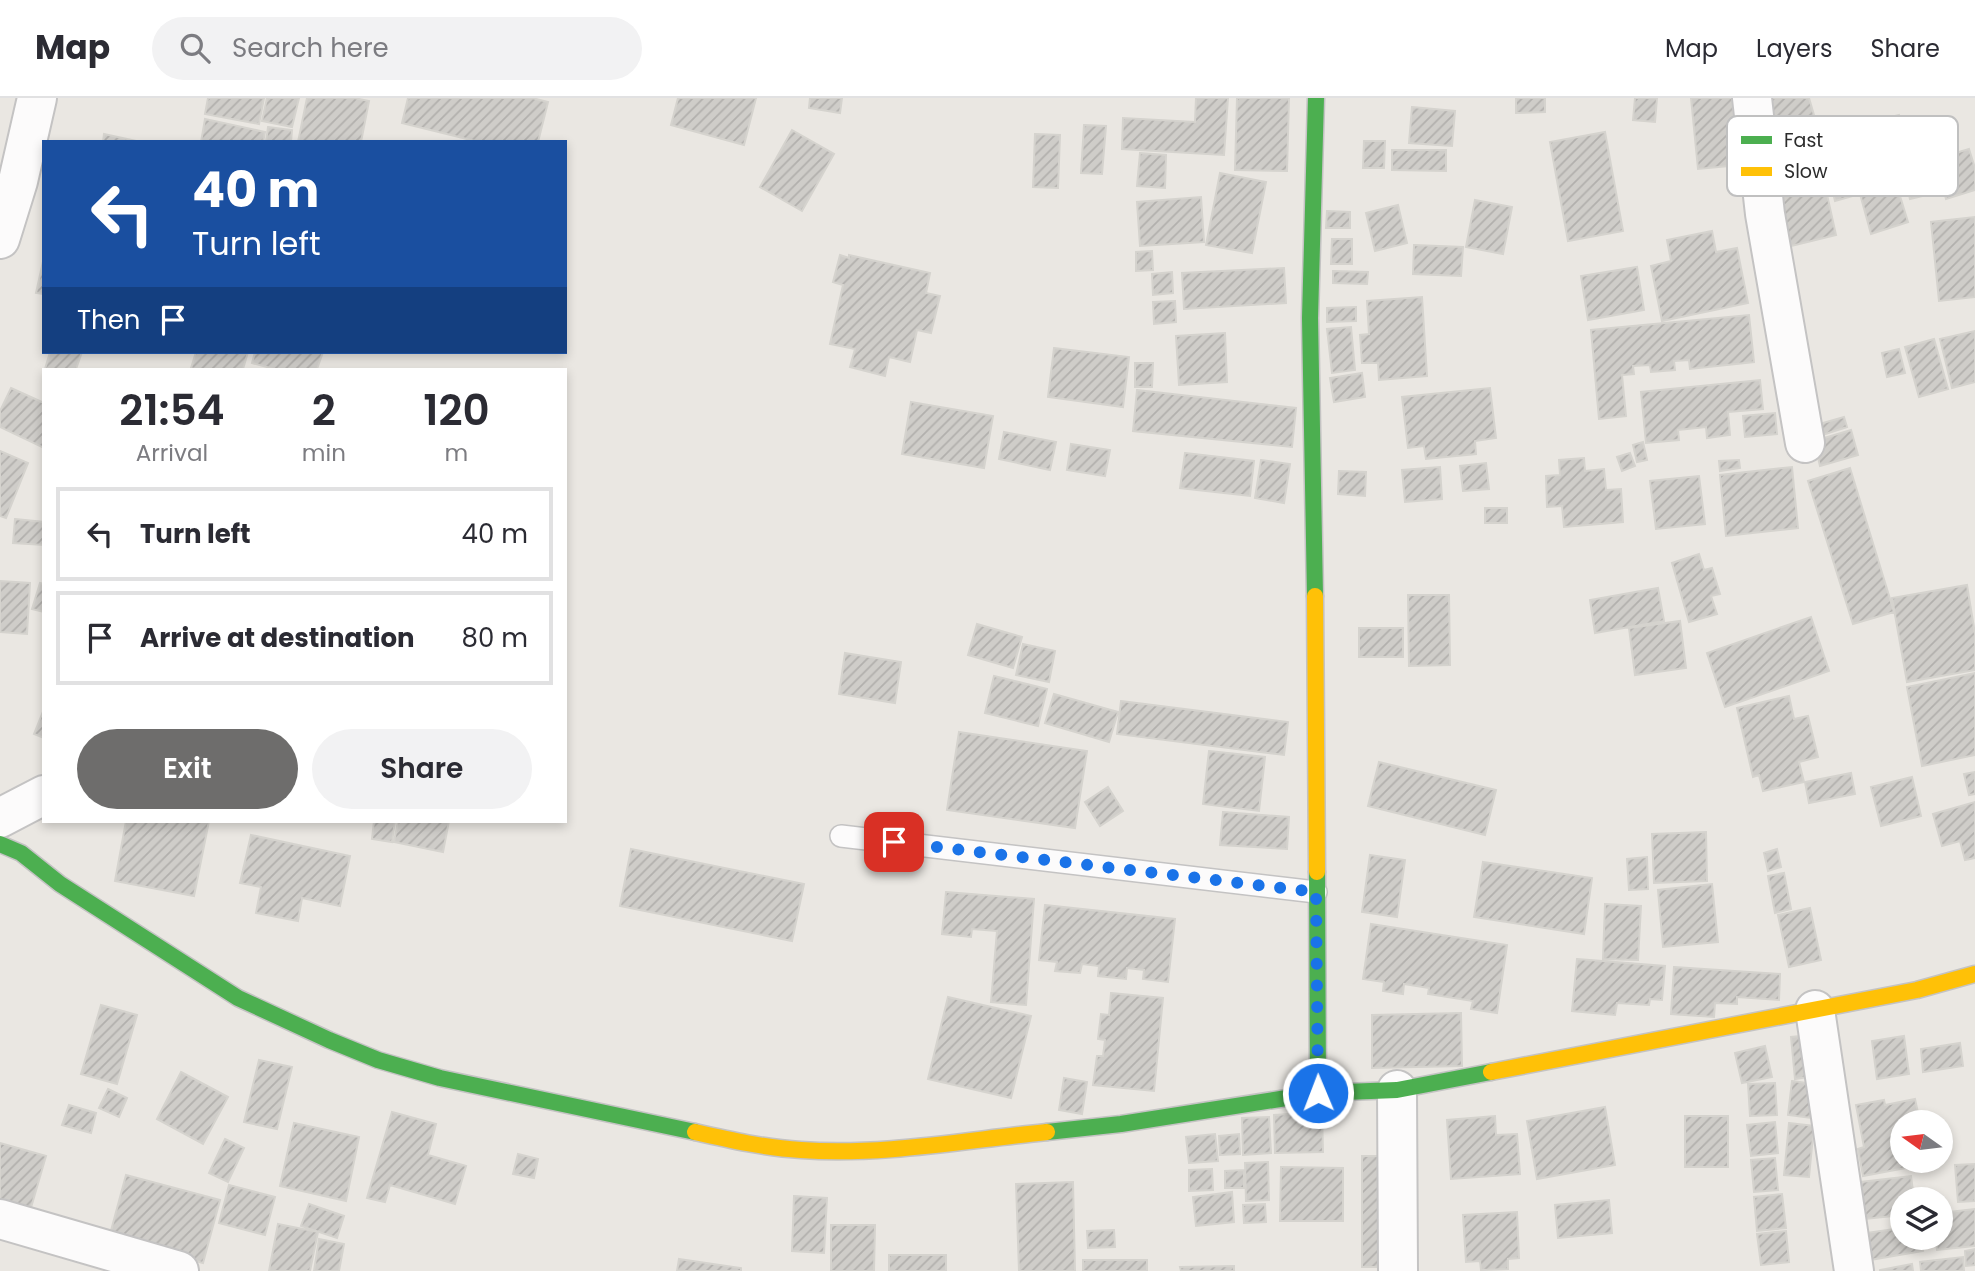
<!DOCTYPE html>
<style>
:root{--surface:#fff;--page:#f2f2f3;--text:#2b2b33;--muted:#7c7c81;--line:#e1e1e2;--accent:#6e6d6c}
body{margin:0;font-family:Poppins,sans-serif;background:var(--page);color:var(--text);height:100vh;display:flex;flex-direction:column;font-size:26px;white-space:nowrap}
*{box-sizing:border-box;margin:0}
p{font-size:23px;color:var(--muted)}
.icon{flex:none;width:38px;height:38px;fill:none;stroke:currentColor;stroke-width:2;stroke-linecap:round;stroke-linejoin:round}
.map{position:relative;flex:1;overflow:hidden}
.sheet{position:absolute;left:42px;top:270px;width:525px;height:455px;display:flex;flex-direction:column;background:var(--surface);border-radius:0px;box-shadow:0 4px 10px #0003}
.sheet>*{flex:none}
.top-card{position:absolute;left:42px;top:42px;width:525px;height:214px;border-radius:0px;box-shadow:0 4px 10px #0003;background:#1a4fa0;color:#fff;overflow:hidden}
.needle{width:46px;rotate:284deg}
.fabs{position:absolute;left:1890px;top:1012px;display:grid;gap:14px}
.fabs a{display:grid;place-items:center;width:63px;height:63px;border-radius:50%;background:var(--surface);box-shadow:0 4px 10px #0003;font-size:35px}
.pin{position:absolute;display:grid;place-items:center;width:60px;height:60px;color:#fff;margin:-30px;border-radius:14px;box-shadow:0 4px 10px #0006}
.me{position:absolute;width:77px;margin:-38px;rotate:359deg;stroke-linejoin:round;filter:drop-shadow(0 0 5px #0008)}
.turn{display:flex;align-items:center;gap:24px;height:147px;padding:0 35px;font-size:32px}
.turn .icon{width:91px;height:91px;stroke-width:2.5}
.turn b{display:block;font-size:49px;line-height:60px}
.then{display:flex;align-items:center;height:66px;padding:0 35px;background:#0003;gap:14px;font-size:26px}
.eta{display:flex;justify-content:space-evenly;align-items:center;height:119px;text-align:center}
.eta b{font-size:42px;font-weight:600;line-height:49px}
.action{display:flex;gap:14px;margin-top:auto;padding:14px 35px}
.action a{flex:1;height:80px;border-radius:42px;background:var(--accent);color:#fff;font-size:28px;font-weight:600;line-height:80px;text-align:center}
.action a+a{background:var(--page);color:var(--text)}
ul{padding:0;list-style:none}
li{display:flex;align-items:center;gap:21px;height:94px;margin:0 14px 10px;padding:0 21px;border:4px solid var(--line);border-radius:0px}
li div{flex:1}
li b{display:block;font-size:26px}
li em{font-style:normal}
header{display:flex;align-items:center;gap:42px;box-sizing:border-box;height:98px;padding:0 35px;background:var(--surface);border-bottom:2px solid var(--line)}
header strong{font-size:33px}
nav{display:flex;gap:38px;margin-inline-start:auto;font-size:24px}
.search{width:490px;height:63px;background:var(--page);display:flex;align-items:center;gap:18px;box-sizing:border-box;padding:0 24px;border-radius:38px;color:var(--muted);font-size:26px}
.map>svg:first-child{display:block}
.building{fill:url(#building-hatch);stroke:#d5d3ce;stroke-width:2}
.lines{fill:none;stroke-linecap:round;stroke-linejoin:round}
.lane-casing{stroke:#c4c3c3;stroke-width:24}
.street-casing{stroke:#c4c3c3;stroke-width:42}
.fast-casing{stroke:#c4c3c3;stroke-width:19}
.slow-casing{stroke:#c4c3c3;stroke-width:19}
.lane{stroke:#fcfbfb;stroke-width:21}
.street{stroke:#fcfbfb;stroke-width:38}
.fast{stroke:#4caf50;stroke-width:16}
.slow{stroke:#ffc107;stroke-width:16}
.route{stroke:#1a73e8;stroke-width:12;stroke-dasharray:0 21.6}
.key{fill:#fff;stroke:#c0c0c0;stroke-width:2}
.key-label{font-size:19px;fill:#2c2c2c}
</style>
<header>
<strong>Map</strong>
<div class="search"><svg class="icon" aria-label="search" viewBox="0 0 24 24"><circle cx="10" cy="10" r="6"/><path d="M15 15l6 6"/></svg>Search here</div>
<nav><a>Map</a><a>Layers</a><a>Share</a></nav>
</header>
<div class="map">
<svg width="1975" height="1173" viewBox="0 0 1975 1173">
<defs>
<pattern id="building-hatch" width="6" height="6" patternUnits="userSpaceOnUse" patternTransform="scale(1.75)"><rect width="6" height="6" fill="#cfcdc9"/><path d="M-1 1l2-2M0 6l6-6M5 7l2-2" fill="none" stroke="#b2b0ad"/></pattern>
</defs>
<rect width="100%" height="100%" fill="#eae7e2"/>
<!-- building -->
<path class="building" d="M208 0H264L259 26 205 16Z
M267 0H299L292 29 262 23Z
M307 0H354L369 3 361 44H298Z
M408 0H532L548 4 538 44H479L402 25Z
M678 0H756L744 47 671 27Z
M810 0H842L840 15 809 10Z
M1196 0H1228L1224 57 1122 51 1123 20 1195 24Z
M1237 0H1289L1287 73 1235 72Z
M1516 0H1545V14L1516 15Z
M1635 0H1657L1655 24 1633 22Z
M1691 0H1732L1739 67 1698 71Z
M1773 0H1809L1824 51 1782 63 1764 3Z
M1412 9 1455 13 1452 48 1409 45Z
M1899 17 1904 36 1861 48 1855 28Z
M205 21 265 34 263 44H201Z
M1084 27 1106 28 1102 76 1081 75Z
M268 29 292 32 291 44H266Z
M792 32 834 56 802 113 760 89Z
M1605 34 1623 133 1568 143 1550 44Z
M104 36 141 44H103Z
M1035 36 1060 37 1058 90 1033 89Z
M1364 43H1385L1384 70H1363Z
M1969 51 1975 70V92L1946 101 1935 61Z
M1392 52H1446V73L1392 72Z
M1140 55 1166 57 1165 90 1137 88Z
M1847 61 1856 97 1835 103 1826 66Z
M1932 66 1939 94 1910 101 1903 73Z
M1220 75 1266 84 1252 155 1206 147Z
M1824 83 1836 137 1791 148 1778 93Z
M1896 85 1908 124 1871 136 1860 96Z
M1201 99 1204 144 1140 148 1137 104Z
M1475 102 1512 109 1503 156 1466 149Z
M1398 107 1407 145 1375 153 1366 115Z
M1327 113 1350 114V130H1326Z
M1975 119V199L1939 203 1931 124Z
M1712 133 1716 154 1737 150 1748 205 1662 223 1651 168 1671 163 1667 142Z
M1332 141H1352V166H1331Z
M1414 147 1463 149 1461 178 1413 176Z
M1152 153 1153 172 1136 173V154Z
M840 157 849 160V157L930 175 926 195 940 198 931 235 917 232 910 264 889 259 885 278 850 269 855 251 830 246 843 187 833 184Z
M44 159V196L36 195Z
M1637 169 1644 212 1588 222 1581 178Z
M1284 170 1286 205 1184 211 1182 175Z
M1333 173 1368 174 1367 186 1333 185Z
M1172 174 1173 195 1153 197 1152 176Z
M1422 199 1427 278 1379 282 1378 265H1362L1360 237 1369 236 1367 203Z
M1175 203 1176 224 1154 226 1153 204Z
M1356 209V223L1327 224V210Z
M1749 217 1754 264 1690 271 1689 262 1674 263 1675 272 1651 274 1650 267 1633 268 1634 276 1622 277 1626 318 1599 321 1591 232Z
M1351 229 1355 272 1332 275 1327 231Z
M1975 233V284L1952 290 1940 241Z
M1225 235 1227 284 1179 287 1176 238Z
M1934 241 1948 291 1919 299 1905 249Z
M1054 250 1129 259 1123 309 1048 299Z
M1899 251 1905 275 1887 279 1882 255Z
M50 254H82L76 271H45Z
M196 254H248L243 271H194L191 270Z
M255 254H323L317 271H274L252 265Z
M1135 265H1153L1152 289H1135Z
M1362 275 1365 299 1334 304 1330 280Z
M1760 282 1763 311 1728 314 1730 337 1707 340 1706 329 1678 332 1679 342 1646 345 1641 294Z
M11 290 44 305V350L0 329V313Z
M1490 290 1496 340 1475 343 1476 356 1426 361 1424 348 1408 350 1402 299Z
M1137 292 1296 310 1292 349 1133 333Z
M911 304 993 318 984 370 902 356Z
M1775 315 1777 336 1745 339 1743 318Z
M1844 319 1847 329 1813 340 1809 329Z
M1851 332 1858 357 1820 368 1814 343Z
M1004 334 1056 344 1050 372 999 361Z
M1643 344 1647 362 1637 364 1633 347Z
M1071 346 1110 352 1105 378 1067 372Z
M0 353 28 365 6 420 0 418Z
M1185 355 1254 363 1250 398 1180 390Z
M1630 355 1635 368 1622 373 1617 359Z
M1584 360 1585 373 1604 371 1606 392 1621 391 1623 424 1564 429 1562 408 1547 409 1546 378 1560 377 1559 362Z
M1261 362 1290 366 1284 405 1255 400Z
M1739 362 1740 370 1720 373 1719 363Z
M1486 365 1489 391 1463 393 1460 368Z
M1440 369 1442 401 1405 404 1402 372Z
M1792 369 1798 430 1726 438 1720 377Z
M1850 370 1894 514 1853 526 1808 383Z
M1339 373 1366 374 1365 398 1338 396Z
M1699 378 1705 426 1656 431 1650 383Z
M1485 410H1507V425H1485Z
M15 421 44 424V447L13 445Z
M1699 456 1704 472 1712 470 1720 496 1711 498 1717 516 1689 524 1672 465Z
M0 483 30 485 27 536 0 534Z
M40 485 44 486V514L32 511Z
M1967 487 1975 536V572L1907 584 1892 500Z
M1658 490 1664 523 1595 535 1590 502Z
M1408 497H1449L1450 567 1409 568Z
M1811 519 1829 573 1725 609 1707 555Z
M1680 523 1686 570 1635 577 1629 530Z
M977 526 1022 539 1013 570 968 557Z
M1359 530H1403V559H1359Z
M1023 546 1055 553 1049 584 1016 577Z
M845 555 901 564 895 605 839 596Z
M1975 575V657L1922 668 1907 589Z
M994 578 1047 591 1038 628 985 615Z
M1054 596 1118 614 1109 644 1045 625Z
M1789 598 1794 621 1808 618 1818 659 1799 664 1804 684 1763 693 1759 677 1753 679 1737 610Z
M1121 603 1288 624 1284 657 1117 636Z
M44 611V640L34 636Z
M959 634 1087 653 1075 730 947 712Z
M1209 653 1265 659 1259 713 1203 706Z
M1379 664 1496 692 1485 737 1368 708Z
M1975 674V696L1969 697 1964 676Z
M1851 675 1855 696 1809 705 1805 684Z
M1912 679 1921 718 1881 728 1871 689Z
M1108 689 1123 713 1100 728 1085 704Z
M1975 704V760L1965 762 1960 743 1942 748 1933 716Z
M1223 714 1289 719 1287 751 1220 747Z
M126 723H209L194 798 115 783Z
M374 723H395L392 744 372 741Z
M398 723H449L443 754 394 744Z
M1706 734 1707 783 1654 785 1652 736Z
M251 737 350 758 340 808 302 800 298 823 256 815 261 789 240 785Z
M631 751 804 786 792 843 620 808Z
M1777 751 1781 769 1768 773 1764 755Z
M1370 757 1405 762 1397 819 1362 814Z
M1647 759 1648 791 1629 792 1627 761Z
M1483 764 1592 780 1584 836 1474 819Z
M1784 775 1791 811 1775 815 1768 778Z
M1712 786 1718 844 1663 849 1658 792Z
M946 794 1034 801 1026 907 991 904 997 833 972 831 971 839 942 836Z
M1605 806 1641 808 1638 862 1603 861Z
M1045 807 1175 821 1168 884 1143 881 1144 872 1127 870 1126 881 1098 878 1099 868 1082 866 1080 875 1055 873 1057 864 1039 862Z
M1810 810 1821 862 1789 869 1778 817Z
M1371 826 1507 847 1497 915 1471 911 1473 903 1428 896 1429 890 1404 886 1403 896 1383 893 1384 884 1363 881Z
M1577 861 1665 868 1662 902 1650 901 1649 907 1617 905 1615 917 1572 913Z
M1674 869 1780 876 1779 902 1737 899V906L1715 905 1714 919 1671 916Z
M1111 895 1163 900 1154 993 1093 987 1097 958H1103L1105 942 1098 941 1101 916 1109 917Z
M948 899 1031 918 1011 1000 928 981Z
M101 907 137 917 117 986 81 976Z
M1461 915 1462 968 1372 970V917Z
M1811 937 1815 978 1795 981 1791 939Z
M1904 938 1909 976 1877 981 1872 943Z
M1960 945 1963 968 1923 974 1921 951Z
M1765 948 1772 979 1742 985 1735 955Z
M259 962 292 969 277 1031 244 1024Z
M181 974 228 999 203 1046 157 1021Z
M1064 980 1087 984 1082 1016 1059 1012Z
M1792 983 1815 986 1811 1020 1788 1017Z
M1775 985 1777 1017 1750 1018 1748 986Z
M108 991 127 1000 119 1019 99 1010Z
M1915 1001 1920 1024H1902V1062H1905L1906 1070 1863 1078 1858 1051 1864 1049 1856 1007 1884 1002 1885 1007Z
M69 1007 96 1015 91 1035 62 1027Z
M1605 1009 1615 1067 1537 1081 1527 1023Z
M392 1014 436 1026 428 1057 466 1068 455 1106 390 1087 385 1104 367 1100Z
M1322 1014 1323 1054 1275 1055 1274 1017Z
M1495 1018 1496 1037 1517 1036 1520 1076 1451 1081 1447 1022Z
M1685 1018H1728V1069H1685Z
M1269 1019 1271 1055 1243 1057 1242 1020Z
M1775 1024 1778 1055 1751 1058 1747 1027Z
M294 1025 359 1039 346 1103 280 1088Z
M1789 1025 1814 1028 1809 1079 1784 1077Z
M1215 1036 1218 1063 1189 1065 1186 1039Z
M1239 1036 1240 1056 1220 1057 1219 1038Z
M225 1041 244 1050 228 1084 209 1075Z
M0 1045 46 1058 28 1120 0 1112Z
M518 1056 538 1061 534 1080 513 1076Z
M1362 1058H1391L1390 1169H1362Z
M1775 1060 1778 1092 1754 1094 1751 1062Z
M1268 1064 1269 1102 1246 1103 1245 1065Z
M1975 1066V1103L1958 1104 1955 1067Z
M1281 1069 1343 1070V1123H1280Z
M1212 1071 1213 1092 1189 1093V1072Z
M1244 1072V1090H1225V1073Z
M126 1077 220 1102 203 1165 109 1140Z
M1911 1078 1914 1101H1902V1117L1865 1121 1861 1084Z
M1073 1084 1075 1173H1019L1016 1086Z
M229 1087 275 1099 265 1137 219 1125Z
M1232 1094 1234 1124 1196 1128 1193 1099Z
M1782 1096 1786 1130 1757 1133 1754 1099Z
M794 1098 827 1100 824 1155 792 1153Z
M1609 1102 1612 1135 1558 1140 1555 1107Z
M309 1106 344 1118 337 1140 301 1128Z
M1265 1106 1266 1124 1244 1125 1243 1107Z
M1975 1111V1148L1937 1152 1935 1139H1941V1115Z
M1517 1114 1519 1160 1508 1161V1171L1481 1172 1480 1163 1466 1164 1463 1117Z
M278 1126 318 1134 310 1173H269Z
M831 1127H875L874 1173H831Z
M1902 1130V1139H1921L1923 1153 1870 1162 1866 1135Z
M1114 1132 1115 1149 1088 1150 1087 1133Z
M1786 1133 1789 1164 1761 1167 1757 1136Z
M319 1141 344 1146 339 1173H314Z
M1975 1151V1167L1966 1168 1965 1153Z
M889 1157H946V1173H889Z
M1963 1159 1964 1173H1921L1920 1164Z
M679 1161 741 1170V1173H677Z
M1083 1162H1147V1173H1083Z
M1912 1166 1913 1173H1880V1172Z
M1234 1168V1173H1181L1180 1169Z"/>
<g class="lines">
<!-- lane casing -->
<g class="lane-casing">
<path id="lane" d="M841 738 1316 794"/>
</g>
<!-- street casing -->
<g class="street-casing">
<path id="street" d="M1752 0 1765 116 1805 345
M0 141 18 83 37 0
M0 720 44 697
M1815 912 1854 1173
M1397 992 1398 1173
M0 1121 179 1173"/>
</g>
<!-- fast casing -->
<g class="fast-casing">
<path id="fast" d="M1315 498 1310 220 1316 0
M0 746 21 755 60 786 238 900 329 942 378 962 440 980 695 1034
M1317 774 1318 995
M1047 1034 1121 1026 1318 995 1397 992 1491 974"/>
</g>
<!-- slow casing -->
<g class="slow-casing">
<path id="slow" d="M1315 498 1317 774
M1491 974 1917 892 1975 876
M695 1034C730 1042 765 1050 801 1052 882 1058 966 1042 1047 1034"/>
</g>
<!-- lane -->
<use href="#lane" class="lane"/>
<!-- street -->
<use href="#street" class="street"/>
<!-- fast -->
<use href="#fast" class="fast"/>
<!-- slow -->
<use href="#slow" class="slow"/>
</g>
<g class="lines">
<!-- route -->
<path class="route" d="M894 744 1316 794 1318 995"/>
</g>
<!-- legend -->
<rect x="1727" y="18" width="231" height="80" rx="10" class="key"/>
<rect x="1741" y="38" width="31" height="8" fill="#4caf50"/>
<rect x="1741" y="69" width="31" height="9" fill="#ffc107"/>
<g class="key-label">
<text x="1784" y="49">Fast</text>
<text x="1784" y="80">Slow</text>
</g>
</svg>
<div class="fabs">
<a><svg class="needle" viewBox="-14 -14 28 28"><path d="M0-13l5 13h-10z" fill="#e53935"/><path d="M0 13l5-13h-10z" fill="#7c7c81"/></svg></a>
<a><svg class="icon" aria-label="layers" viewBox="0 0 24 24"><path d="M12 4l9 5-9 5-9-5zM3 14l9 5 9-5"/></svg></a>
</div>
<div class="pin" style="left:894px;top:744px;background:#d93025"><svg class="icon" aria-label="arrive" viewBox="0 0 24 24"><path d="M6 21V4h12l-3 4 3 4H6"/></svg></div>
<svg class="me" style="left:1318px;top:995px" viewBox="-20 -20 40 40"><circle r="17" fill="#1a73e8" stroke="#fff" stroke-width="3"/><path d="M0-11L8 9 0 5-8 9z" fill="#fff"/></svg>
<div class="top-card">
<div class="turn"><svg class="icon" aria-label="left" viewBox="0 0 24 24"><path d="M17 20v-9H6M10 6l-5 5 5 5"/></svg><div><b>40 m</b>Turn left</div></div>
<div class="then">Then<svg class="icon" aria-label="arrive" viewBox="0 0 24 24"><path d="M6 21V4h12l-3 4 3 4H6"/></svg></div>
</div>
<section class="sheet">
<div class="eta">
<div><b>21:54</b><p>Arrival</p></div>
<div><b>2</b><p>min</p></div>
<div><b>120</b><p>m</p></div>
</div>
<ul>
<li><svg class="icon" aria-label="left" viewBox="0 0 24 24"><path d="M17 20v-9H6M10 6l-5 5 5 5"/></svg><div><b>Turn left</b></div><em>40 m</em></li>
<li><svg class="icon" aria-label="arrive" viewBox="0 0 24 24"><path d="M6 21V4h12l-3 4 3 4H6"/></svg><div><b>Arrive at destination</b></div><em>80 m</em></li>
</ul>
<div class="action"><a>Exit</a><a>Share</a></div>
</section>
</div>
